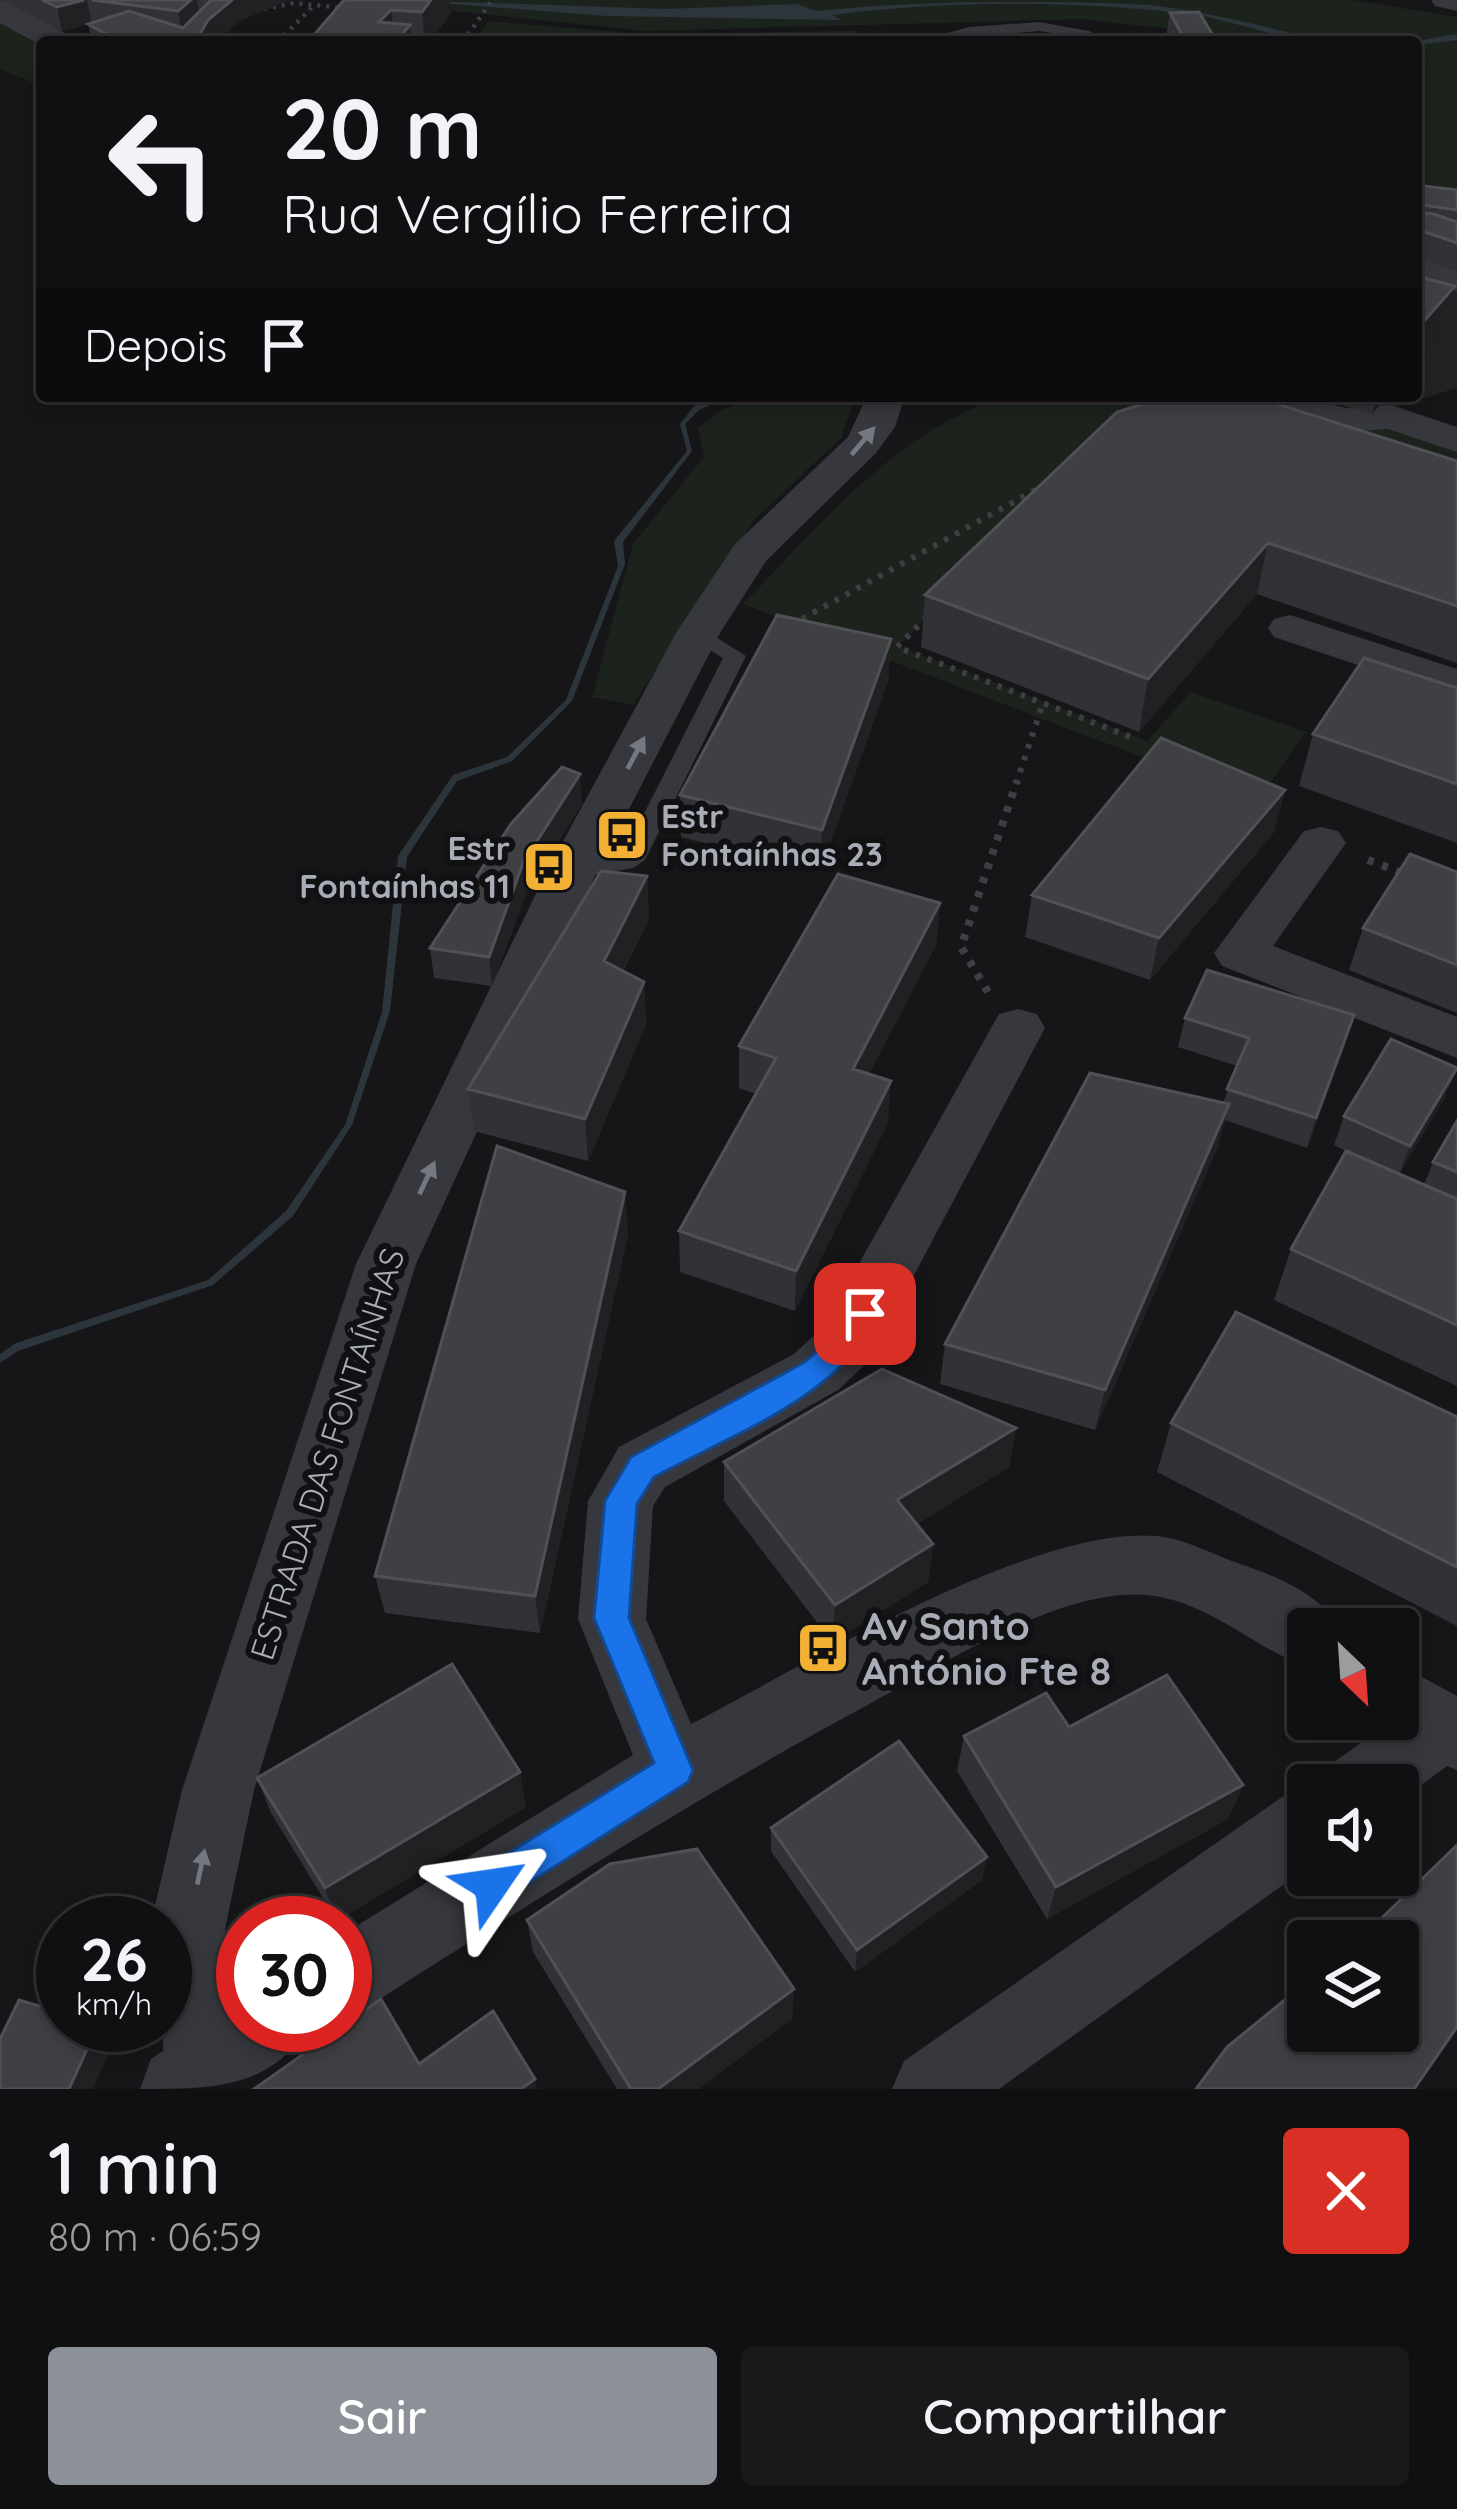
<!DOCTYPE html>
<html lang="pt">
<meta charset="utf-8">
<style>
:root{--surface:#101012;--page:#19191b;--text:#f1f3f6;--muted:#9c9d9f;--line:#303032;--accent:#8c9099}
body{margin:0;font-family:Quicksand,sans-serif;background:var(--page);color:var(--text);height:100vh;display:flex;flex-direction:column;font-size:45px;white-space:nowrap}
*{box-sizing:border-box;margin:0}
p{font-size:39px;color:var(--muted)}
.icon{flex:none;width:66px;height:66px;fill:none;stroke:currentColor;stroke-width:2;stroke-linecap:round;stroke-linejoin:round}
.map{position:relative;height:2089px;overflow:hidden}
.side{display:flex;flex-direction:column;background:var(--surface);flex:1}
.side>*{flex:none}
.hud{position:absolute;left:36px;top:36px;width:1386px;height:366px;border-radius:12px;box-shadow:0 6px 18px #0003,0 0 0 3px var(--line);background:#101012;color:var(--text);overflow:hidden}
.needle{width:78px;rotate:155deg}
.controls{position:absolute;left:1287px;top:1608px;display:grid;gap:24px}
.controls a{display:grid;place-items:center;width:132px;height:132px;border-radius:12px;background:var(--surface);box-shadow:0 6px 18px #0003,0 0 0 3px var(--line);font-size:60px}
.speed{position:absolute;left:36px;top:1896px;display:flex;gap:24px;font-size:60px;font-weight:700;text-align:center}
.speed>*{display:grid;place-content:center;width:156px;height:156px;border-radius:50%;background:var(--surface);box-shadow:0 6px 18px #0003,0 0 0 3px var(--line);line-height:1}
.speed small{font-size:30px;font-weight:400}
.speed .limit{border:18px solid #d22;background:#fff;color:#111}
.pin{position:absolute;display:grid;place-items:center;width:102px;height:102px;color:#fff;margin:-51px;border-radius:24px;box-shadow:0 6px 18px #0006}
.me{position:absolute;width:132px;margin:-66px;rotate:58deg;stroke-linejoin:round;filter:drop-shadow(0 0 9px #0008)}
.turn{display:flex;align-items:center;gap:42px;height:252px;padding:0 48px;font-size:54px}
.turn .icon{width:156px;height:156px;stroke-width:2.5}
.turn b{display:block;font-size:84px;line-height:102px}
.then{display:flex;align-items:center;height:114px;padding:0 48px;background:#0003;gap:24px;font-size:45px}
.round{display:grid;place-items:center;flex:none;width:126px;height:126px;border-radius:12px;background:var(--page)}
.headline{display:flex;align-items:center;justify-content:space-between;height:204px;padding:0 48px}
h1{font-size:72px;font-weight:600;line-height:90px}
.action{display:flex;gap:24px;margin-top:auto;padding:24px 48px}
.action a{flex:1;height:138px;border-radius:12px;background:var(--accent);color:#fff;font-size:48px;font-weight:600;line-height:138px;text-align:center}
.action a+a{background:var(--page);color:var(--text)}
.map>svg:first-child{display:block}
.built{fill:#222225}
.green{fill:#1c231d}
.water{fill:#2c353c}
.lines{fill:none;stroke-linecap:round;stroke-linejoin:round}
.stream{fill:#2c353c;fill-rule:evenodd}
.path-far2{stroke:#3d3f44;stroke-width:4.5;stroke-dasharray:3 6;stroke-linecap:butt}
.path-far1{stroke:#3d3f44;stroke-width:6;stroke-dasharray:4.5 8;stroke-linecap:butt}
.path{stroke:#3d3f44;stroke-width:8;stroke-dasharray:6 9;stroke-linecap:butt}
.service{fill:#37383d;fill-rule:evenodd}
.minor{fill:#37383d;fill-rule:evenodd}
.tertiary{fill:#37383d;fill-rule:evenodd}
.wall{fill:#323236}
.shaded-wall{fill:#212124}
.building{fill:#3f3f44;stroke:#4f5156;stroke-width:3}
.oneway{fill:#757881}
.route{fill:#1a73e8;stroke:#114b97;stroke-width:3}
.labels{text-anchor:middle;stroke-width:12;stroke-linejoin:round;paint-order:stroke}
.poi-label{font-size:33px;font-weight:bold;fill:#a8adb8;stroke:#111113;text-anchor:start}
.street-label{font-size:33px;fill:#a8adb8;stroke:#111113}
.near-poi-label{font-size:39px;font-weight:bold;fill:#a8adb8;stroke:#111113;text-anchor:start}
</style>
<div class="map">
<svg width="1457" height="2089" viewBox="0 0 1457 2089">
<rect width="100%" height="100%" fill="#161618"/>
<!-- built -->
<path class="built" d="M1416 278 1457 290V388L1372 414 1311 396H1416Z"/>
<!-- green -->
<path class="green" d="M349 0H1352L1457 17V212L1416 206V42H1216L1205 33 1083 19 645 31Z
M0 19 42 47V86L0 69Z
M488 21 641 34 857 31 858 42 474 41Z
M762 396H856L841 438 755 519 633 705 592 697 633 544 704 457 698 428 721 410Z
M1004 396H1257L1457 440V508L1088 461 898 646 1147 741 1191 692 1306 732 1257 801 743 604C822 523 893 434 1004 396Z"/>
<!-- water -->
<path class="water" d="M403 0 666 9 797 4 816 11C925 0 1040 0 1150 5 1211 12 1271 29 1332 42 1287 42 1241 23 1197 15 1079 0 949 0 832 15L841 20 607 16Z
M718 396H730L699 410 685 424 692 451 623 542 625 564 572 701 512 761 457 781 407 857 390 1011 352 1125 293 1216 213 1285 18 1351 0 1363V1354L16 1343 208 1280 286 1211 345 1125 382 1012 398 856 453 775 507 757 566 700 618 566 614 541 687 451 680 424 694 406Z"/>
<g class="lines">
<!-- stream -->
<path class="stream" d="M1457 34V40L1416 45V42H1411Z"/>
<!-- path-far2 -->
<path class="path-far2" d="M264 9 294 3 344 8
M285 35 318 39
M494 37 511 39
M278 42 314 5
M463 42 492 0
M578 42 582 36 656 42
M754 42 768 37 790 42"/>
<!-- path-far1 -->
<path class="path-far1" d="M927 617 897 647 1131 737
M791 625 1046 484
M1016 784 1043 703"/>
<!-- path -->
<path class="path" d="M1368 860 1405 874
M988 992 961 947 1017 781"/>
<!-- service -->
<path class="service" d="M1039 22 1089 31 1111 42 1039 31 919 41 969 27Z
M698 626 746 656 645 860 633 868 572 879 563 877 560 871 563 865 624 853 723 658 690 638V628Z"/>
<!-- minor -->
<path class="minor" d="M1431 0H1457V11L1435 6Z
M867 396H905L895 427 876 453 766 561 720 633 597 871 416 1264 254 1790 225 1929 235 2001 243 1996V2025H307C275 2089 210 2089 140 2089L151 2059 163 2051 165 1923H151L182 1790 356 1264 547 871 676 633 735 544 848 437Z
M1238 396H1300L1346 408 1391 405 1457 427V452L1388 429 1345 432 1243 404Z
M1290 615 1457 669V698L1274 637 1268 628 1274 619Z
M1321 827 1338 831 1346 843 1273 946 1457 1017V1058L1222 966 1214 953 1304 831Z
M1018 1009 1037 1014 1045 1028 868 1362 838 1390 665 1487 653 1506 646 1619 691 1724C804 1666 1031 1526 1156 1536 1184 1538 1216 1556 1243 1565 1276 1576 1324 1596 1339 1629H1308V1668C1256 1648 1217 1609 1161 1597 1073 1579 948 1662 873 1702 700 1795 537 1899 372 2004L345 2015V1933L633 1755 578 1619 588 1501 619 1447 794 1354 824 1326 999 1014Z
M1398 1664 1457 1696V1770L1447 1766 1398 1802V1785H1326L1337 1760 1383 1727 1373 1719H1398Z
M1308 1787V1867L999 2089H892L904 2061 1282 1797Z"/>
<!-- tertiary -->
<path class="tertiary" d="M0 0 12 2 80 42 42 46 0 23Z
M1416 253 1457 264V291L1416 280Z"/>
</g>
<!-- wall -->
<path class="wall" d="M1 0H290L241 20 215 42H92L88 24 62 31Z
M344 0 451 13 432 39 469 42H308Z
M1170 13 1214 37 1237 42H1169L1166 37Z
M1416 185 1457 190V272L1416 257Z
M1311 396H1388L1372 414Z
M1457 461V663L1257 594 1139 732 921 647 925 595Z
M891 639 888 681 820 872 681 837 680 795Z
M1457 688V843L1299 786 1313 734Z
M1285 790 1274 832 1150 980 1025 937 1032 895Z
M582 804 526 893 492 986 434 978 430 948Z
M1457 872V1013L1349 970 1363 928Z
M647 876 649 919 623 971 644 982 646 1024 588 1161 474 1131 468 1089Z
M940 903 936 945 869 1074 888 1123 795 1311 680 1272 679 1231 756 1094 739 1088V1046Z
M1185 1018 1345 1045 1307 1148 1225 1120 1218 1146 1095 1430 940 1384 945 1344 1223 1103 1237 1066 1178 1047Z
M1445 1097 1399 1174 1424 1185 1433 1162 1457 1121V1386L1274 1300 1291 1249 1346 1151 1334 1145 1344 1116Z
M628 1234 540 1633 385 1613 375 1576Z
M1457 1417V1626L1157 1472 1171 1423Z
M1016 1428 1009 1467 917 1524 933 1544 928 1582 832 1642 724 1501V1462Z
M1069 1727 1243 1785 1228 1819 1047 1919 957 1771 964 1736Z
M257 1778 526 1807 337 1921 271 1813Z
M771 1828 987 1857 982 1880 855 1972 771 1851Z
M527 1920 794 1989 792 2019 698 2089H617L533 1952Z"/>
<!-- shaded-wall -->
<path class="shaded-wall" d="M87 0 92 23 62 31 57 7Z
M191 0H197L200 19 182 36 178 11Z
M232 0H290L241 20 215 42H202L200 34 208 20Z
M431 0H449L451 13 429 42H425L422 12Z
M391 10 395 42 379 22Z
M410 25 412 42H396Z
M1455 286 1442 335 1416 364V330Z
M1377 396H1388L1372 414Z
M1268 543 1257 594 1139 732 1148 679Z
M891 639 888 681 820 872 822 830Z
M580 774 582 804 526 893 492 986 489 957 523 863Z
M1285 790 1274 832 1150 980 1159 938Z
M647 876 649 919 606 1003 604 961Z
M940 903 936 945 850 1111 853 1069Z
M644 982 646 1024 588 1161 585 1119Z
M1354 1015 1345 1045 1307 1148 1316 1118Z
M1457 1068 1445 1097 1399 1175 1410 1146Z
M891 1081 888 1123 795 1311 796 1271Z
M1229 1104 1218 1146 1095 1430 1105 1390Z
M625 1192 628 1234 540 1633 535 1596Z
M1016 1428 1009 1467 892 1539 897 1500Z
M933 1544 928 1582 832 1642 835 1605Z
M520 1772 526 1807 337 1921 325 1888Z
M1243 1785 1228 1819 1047 1919 1056 1887Z
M987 1857 982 1880 855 1972 857 1950Z
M794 1989 792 2019 698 2089H658Z
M99 2025 113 2045 93 2089H69Z
M535 2079 537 2089H521Z"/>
<!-- building -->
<path class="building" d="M42 0H84L57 7Z
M92 0H191L178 11Z
M211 0H232L208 20 200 34 201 42H121L88 24 129 11 183 28Z
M344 0H431L422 12 391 10 379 22 410 25 396 42H308Z
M1199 12 1214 37H1234L1237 42H1186L1170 13Z
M428 38 469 42H425Z
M1416 185 1457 190V210L1416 204Z
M1416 212 1434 214 1457 222V243L1416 229Z
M1416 276 1455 286 1416 330Z
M1168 396H1252L1457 461V606L1268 543 1148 679 925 595 1117 412Z
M777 615 891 639 822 830 680 795Z
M1364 658 1457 688V784L1313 734Z
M1161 738 1285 790 1159 938 1032 895Z
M562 767 580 774 523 863 489 957 430 948 511 824Z
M1410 854 1457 872V965L1363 928Z
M601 871 647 876 604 961 644 982 585 1119 468 1089Z
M838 874 940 903 853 1069 891 1081 796 1271 679 1231 776 1058 739 1046Z
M1207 970 1354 1015 1316 1118 1227 1089 1249 1038 1185 1018Z
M1391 1039 1457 1068 1410 1146 1344 1116Z
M1090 1073 1229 1104 1105 1390 945 1344Z
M1457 1121V1172L1433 1162Z
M497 1146 625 1192 535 1596 375 1576Z
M1346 1151 1457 1199V1325L1291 1249Z
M1236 1312 1457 1417V1567L1171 1423Z
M882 1369 1016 1428 897 1500 933 1544 835 1605 724 1462Z
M452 1664 520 1772 325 1888 257 1778Z
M1167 1675 1243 1785 1056 1887 964 1736 1046 1693 1069 1727Z
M899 1741 987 1857 857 1950 771 1828Z
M1457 1845V2027L1414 2089H1196L1227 2047 1308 1981V2031H1398V1941H1358Z
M697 1849 794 1989 658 2089H631L527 1920 610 1864Z
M381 1999 419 2064 493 2011 535 2079 521 2089H254Z
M19 2000 63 2013V2025H98L69 2089H0V2039Z"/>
<!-- one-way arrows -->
<defs><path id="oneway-solid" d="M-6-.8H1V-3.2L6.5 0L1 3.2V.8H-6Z" transform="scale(3)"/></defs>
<g class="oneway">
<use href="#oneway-solid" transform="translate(863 441) rotate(-50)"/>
<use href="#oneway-solid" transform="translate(636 753) rotate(-62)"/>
<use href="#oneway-solid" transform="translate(427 1178) rotate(-65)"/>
<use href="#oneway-solid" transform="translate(201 1867) rotate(-78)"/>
</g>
<!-- route -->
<path class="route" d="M865 1301 880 1314C838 1398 733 1434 654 1477L637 1504 629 1618 693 1770 688 1782 505 1898 492 1904 478 1898 473 1885 478 1872 654 1763 594 1618 605 1501 631 1457 805 1362 835 1335 854 1305Z"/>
<!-- icons -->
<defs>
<g id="bus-square" transform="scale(2.7)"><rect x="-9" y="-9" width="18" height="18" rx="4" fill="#f2b134" stroke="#111113"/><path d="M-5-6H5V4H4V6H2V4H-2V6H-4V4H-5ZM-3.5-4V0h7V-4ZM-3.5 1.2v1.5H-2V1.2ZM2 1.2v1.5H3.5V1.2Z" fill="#111"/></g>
</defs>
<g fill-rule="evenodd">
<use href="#bus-square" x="622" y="835"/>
<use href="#bus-square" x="549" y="867"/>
<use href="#bus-square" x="823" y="1648"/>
</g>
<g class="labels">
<!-- poi labels -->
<g class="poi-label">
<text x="661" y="828">Estr<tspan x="661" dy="38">Fontaínhas 23</tspan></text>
<text x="510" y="860" text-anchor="end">Estr<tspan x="510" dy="38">Fontaínhas 11</tspan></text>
</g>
<!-- street labels -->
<g class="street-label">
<text transform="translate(327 1454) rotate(-72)" y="12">ESTRADA DAS FONTAÍNHAS</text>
</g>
<!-- near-poi labels -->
<g class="near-poi-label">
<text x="862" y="1640">Av Santo<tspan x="862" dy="45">António Fte 8</tspan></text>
</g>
</g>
</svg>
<div class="controls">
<a><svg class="needle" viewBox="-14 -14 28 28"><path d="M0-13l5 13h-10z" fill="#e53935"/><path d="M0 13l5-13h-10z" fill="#9c9d9f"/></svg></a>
<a><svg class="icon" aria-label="sound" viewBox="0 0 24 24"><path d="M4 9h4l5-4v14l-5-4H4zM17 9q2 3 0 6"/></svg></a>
<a><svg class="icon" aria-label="layers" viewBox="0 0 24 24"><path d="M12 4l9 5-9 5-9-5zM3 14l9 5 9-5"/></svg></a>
</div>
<div class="speed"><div>26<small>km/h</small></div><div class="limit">30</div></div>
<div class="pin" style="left:865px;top:1314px;background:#d93025"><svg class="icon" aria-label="arrive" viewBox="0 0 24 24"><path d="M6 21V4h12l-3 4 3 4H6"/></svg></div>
<svg class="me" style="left:492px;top:1885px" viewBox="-20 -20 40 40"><path d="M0-17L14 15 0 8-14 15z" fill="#1a73e8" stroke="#fff" stroke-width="4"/></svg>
<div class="hud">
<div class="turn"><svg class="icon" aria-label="left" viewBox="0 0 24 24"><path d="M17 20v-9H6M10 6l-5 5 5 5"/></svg><div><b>20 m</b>Rua Vergílio Ferreira</div></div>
<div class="then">Depois<svg class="icon" aria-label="arrive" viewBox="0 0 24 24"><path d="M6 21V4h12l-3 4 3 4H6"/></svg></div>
</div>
</div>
<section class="side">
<div class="headline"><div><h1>1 min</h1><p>80 m · 06:59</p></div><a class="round" style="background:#d93025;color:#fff"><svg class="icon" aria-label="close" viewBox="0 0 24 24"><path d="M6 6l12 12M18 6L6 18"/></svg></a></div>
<div class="action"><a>Sair</a><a>Compartilhar</a></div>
</section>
